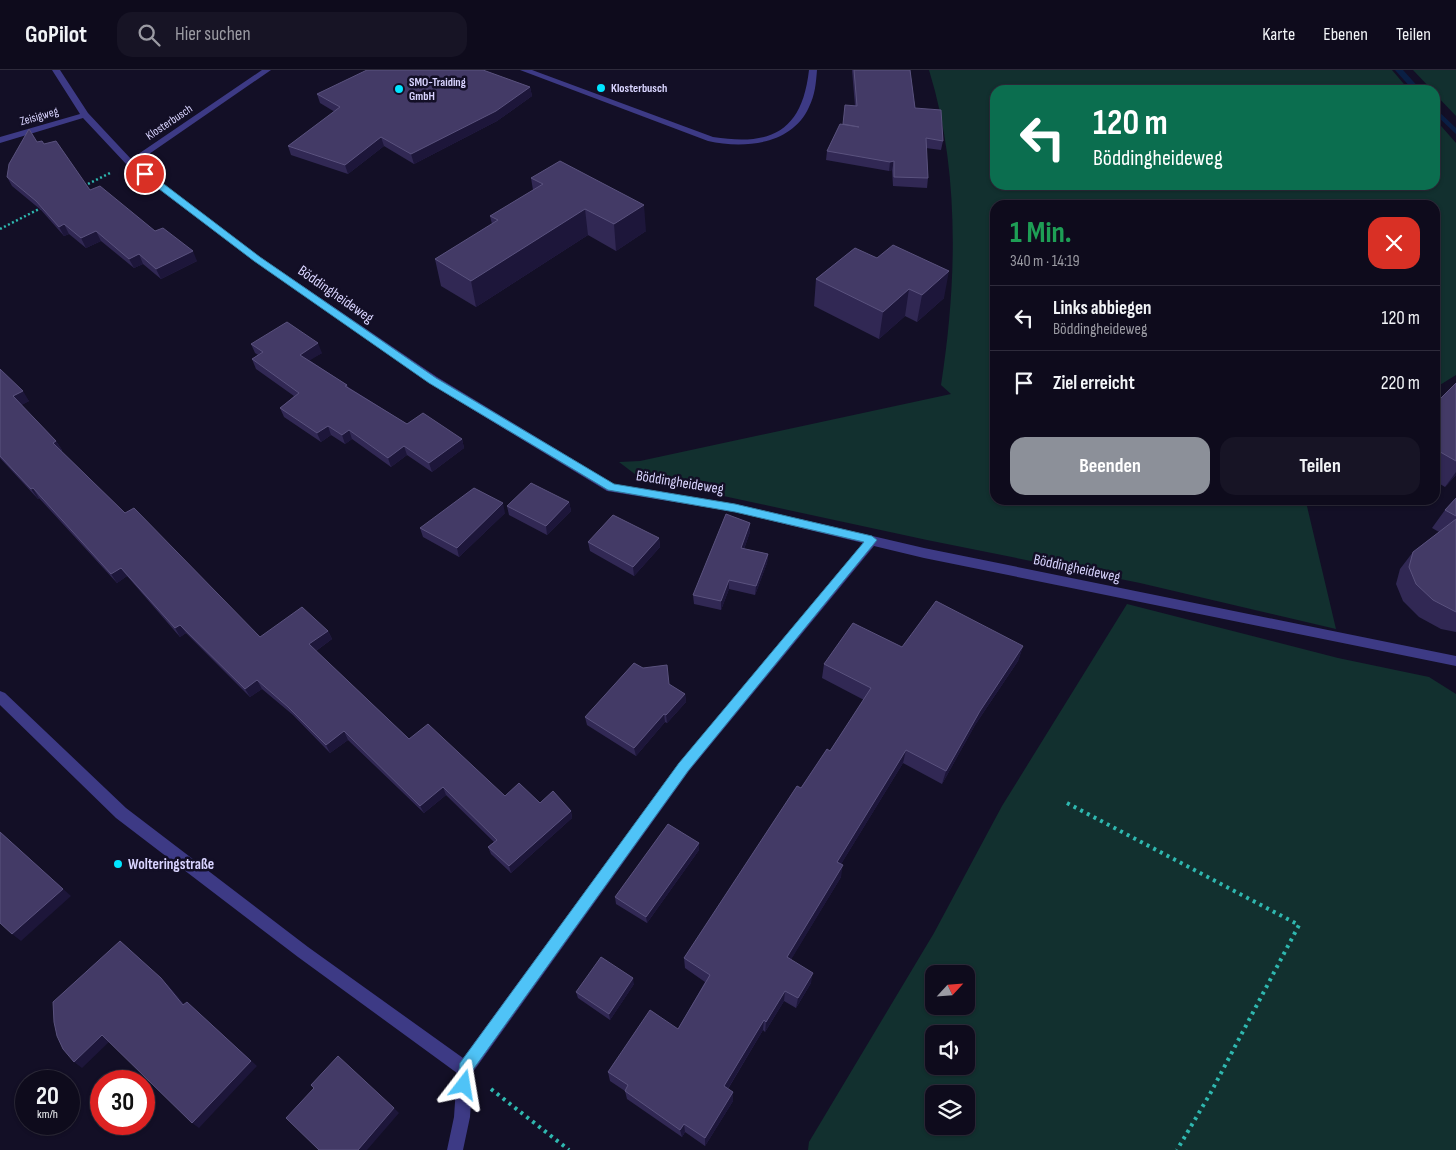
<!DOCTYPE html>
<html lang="de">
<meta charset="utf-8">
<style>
:root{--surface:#0e0b1c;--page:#171425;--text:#f1f3f6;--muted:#9b9ba3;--line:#2e2b3b;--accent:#8c9099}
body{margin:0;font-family:"Sofia Sans Condensed",sans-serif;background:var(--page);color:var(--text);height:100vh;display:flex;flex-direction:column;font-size:19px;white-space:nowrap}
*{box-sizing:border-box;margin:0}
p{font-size:16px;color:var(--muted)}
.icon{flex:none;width:28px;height:28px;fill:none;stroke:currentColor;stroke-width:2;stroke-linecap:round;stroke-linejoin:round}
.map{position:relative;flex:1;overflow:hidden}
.side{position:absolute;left:990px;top:130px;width:450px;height:305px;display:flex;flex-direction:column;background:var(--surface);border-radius:15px;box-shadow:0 1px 4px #0004,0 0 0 1px var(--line)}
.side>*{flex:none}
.guide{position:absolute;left:990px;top:15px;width:450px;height:105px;border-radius:15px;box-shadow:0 1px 4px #0004,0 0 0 1px var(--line);background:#0b6e4f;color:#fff;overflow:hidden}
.needle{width:32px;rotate:64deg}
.controls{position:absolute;left:925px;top:895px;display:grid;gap:10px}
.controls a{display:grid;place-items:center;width:50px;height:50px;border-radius:10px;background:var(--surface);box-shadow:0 1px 4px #0004,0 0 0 1px var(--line);font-size:25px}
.speed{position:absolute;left:15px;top:1000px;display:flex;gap:10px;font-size:25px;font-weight:700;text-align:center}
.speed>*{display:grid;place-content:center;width:65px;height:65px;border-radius:50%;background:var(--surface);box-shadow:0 1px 4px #0004,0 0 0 1px var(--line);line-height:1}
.speed small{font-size:12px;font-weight:400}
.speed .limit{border:8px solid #d22;background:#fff;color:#111}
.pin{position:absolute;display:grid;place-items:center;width:42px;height:42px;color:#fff;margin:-21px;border:2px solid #fff;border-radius:50%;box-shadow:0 1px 5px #0007}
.me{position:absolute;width:55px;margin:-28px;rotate:14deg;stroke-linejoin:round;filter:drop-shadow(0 0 4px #0008)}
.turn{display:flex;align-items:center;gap:18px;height:105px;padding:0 20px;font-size:22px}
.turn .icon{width:65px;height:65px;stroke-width:2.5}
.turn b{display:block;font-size:35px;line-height:42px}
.round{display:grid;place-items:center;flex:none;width:52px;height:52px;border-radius:15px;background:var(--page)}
.head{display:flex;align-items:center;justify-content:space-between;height:85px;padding:0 20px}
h1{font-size:30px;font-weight:700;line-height:38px;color:#1e9e55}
.primary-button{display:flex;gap:10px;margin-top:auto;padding:10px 20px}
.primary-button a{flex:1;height:58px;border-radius:15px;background:var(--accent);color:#fff;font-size:20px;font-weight:700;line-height:58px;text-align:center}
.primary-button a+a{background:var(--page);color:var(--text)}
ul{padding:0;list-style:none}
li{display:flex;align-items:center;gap:15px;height:65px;padding:0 20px;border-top:1px solid var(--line)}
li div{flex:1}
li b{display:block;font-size:19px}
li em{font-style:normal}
header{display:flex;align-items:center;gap:30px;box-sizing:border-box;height:70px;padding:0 25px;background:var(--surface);border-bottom:1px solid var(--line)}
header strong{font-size:24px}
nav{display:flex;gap:28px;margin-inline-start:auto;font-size:18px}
.search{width:350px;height:45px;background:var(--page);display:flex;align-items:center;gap:12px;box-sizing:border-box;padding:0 18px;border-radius:15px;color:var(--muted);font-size:19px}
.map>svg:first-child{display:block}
.green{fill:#12302f;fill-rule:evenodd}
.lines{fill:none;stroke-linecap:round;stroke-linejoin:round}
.stream{fill:#0a1f44;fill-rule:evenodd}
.path-far1{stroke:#2fb8b0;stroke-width:2.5;stroke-dasharray:2 2.5;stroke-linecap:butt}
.path{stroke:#2fb8b0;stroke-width:4;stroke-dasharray:3 4.5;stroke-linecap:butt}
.minor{fill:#3d3a85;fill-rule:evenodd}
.wall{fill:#312854}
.shaded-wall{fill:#1d163a}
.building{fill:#433a66;stroke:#5a527e}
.route{fill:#4fc3f7;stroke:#337fa1}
.poi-dot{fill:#00e5ff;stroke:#130f26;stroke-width:2}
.labels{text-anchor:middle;stroke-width:5;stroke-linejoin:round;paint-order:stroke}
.far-poi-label{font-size:12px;font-weight:bold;fill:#d9d4ff;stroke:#130f26;text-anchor:start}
.far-street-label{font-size:12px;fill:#d9d4ff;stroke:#130f26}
.street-label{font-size:15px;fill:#d9d4ff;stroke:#130f26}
.poi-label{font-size:15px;font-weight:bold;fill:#d9d4ff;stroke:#130f26;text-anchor:start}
</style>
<header>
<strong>GoPilot</strong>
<div class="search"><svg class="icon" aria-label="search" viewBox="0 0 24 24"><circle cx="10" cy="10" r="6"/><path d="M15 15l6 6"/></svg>Hier suchen</div>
<nav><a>Karte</a><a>Ebenen</a><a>Teilen</a></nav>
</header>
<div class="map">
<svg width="1456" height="1080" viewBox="0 0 1456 1080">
<rect width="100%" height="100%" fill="#130f26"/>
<!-- green -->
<path class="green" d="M929 0H1392L1409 20H995V115H1435V49L1456 73V305L1435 318V135H995V430H1307L1306 432 1336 559 1140 513 927 470 640 408 619 392 640 391 951 324 941 315C957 213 960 100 929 0Z
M1413 0H1456V46L1435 24V20H1432Z
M1127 534 1338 588 1429 607 1456 624V1080H808L809 1072 934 863 1002 736ZM934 904H966V936H934ZM934 964H966V996H934ZM934 1024H966V1056H934Z"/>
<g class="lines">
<!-- stream -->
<path class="stream" d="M1395 0H1403L1421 20H1413Z
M1435 38 1456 58V64L1435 44Z"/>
<!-- path-far1 -->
<path class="path-far1" d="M84 116 110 103
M0 159 43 137"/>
<!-- path -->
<path class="path" d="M1067 733 1299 855 1210 1024 1177 1080
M491 1019 569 1080"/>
<!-- minor -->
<path class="minor" d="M52 0H60L88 43 131 89 262 0H271L136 93 260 187 437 307 614 414 735 434 924 478 1456 586V596L924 488 874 476 689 701 473 1002 470 1047 463 1080H447L454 1047 457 1003 298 887 116 748 0 635V621L5 623 126 738 308 877 463 988 679 693 863 473 735 442 607 421 429 313 254 191 127 95 83 48 0 73V67L80 44Z
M520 0H532L713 67C771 76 802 62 809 0H817C816 13 815 25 809 37 792 75 744 79 708 71Z"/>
</g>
<!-- wall -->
<path class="wall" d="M852 0H910L915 38 943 71 941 80 926 78 928 108 927 118 893 116 892 100 889 101 826 90 827 81 843 54 855 36Z
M530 17 532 26 497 51 414 94 384 76 348 104 291 85 288 76 335 42 320 33 317 24Z
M37 72 44 74 90 120 155 161 197 191 161 209 143 194 134 198 101 171 86 178 69 164 64 166 41 140 12 116 7 107Z
M531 108 646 161 616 181 588 165 476 237 441 216 435 189 492 154 490 146 533 120Z
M855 178 944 228 917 252 905 246 879 269 814 236 816 209Z
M251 274 322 283 309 290 347 315 348 317 407 354 462 369 464 378 432 402 407 385 391 397 352 369 345 374 331 365 321 372 284 347 280 338 294 326 256 299 252 289 258 285 255 283Z
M0 299 29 331 21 335 56 371 62 380 61 381 125 443 260 567 328 561 332 569 316 581 409 669 505 726 540 733 571 741 572 748 511 803 491 784 488 777 494 772 446 725 424 743 348 670 330 683 293 645 262 619 250 627 186 563 180 567 127 506 117 513 39 428 38 429 0 388Z
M1456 313V405L1445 417 1435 411V334Z
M1456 428V562L1441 559 1419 547 1403 531 1396 514 1400 499 1413 482 1439 462 1432 458 1445 440Z
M569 432 571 441 547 465 509 445 507 436Z
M505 443 459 487 423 467 420 458Z
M750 453V462L744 479 768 484 767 493 755 525 729 519 721 540 694 534 693 525Z
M659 468 660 477 634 506 590 481 588 472Z
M1023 576 1018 591 975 655 942 714 903 693 841 794V807L791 889 811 913 796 938 784 931 765 962 763 960 728 1019 733 1022V1031L705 1076 685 1062 682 1067 627 1029 625 1021 610 1011 608 1002 678 959 705 912 685 898 684 888 801 718 830 681 864 630 822 608 824 594 902 577Z
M669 614 685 624 686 632 667 653 665 652 636 686 587 655 585 647Z
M699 773V780L647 853 616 834 615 827Z
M634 914 610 950 578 928 576 922Z"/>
<!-- shaded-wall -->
<path class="shaded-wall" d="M530 17 532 26 497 51 414 94 411 84Z
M381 67 384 76 348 104 345 95Z
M894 91 892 100 889 101 890 92Z
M644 135 646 161 616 181 614 154Z
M585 139 588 165 476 237 471 211Z
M64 154 69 164 64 166 59 157Z
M96 161 101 171 86 178 81 168Z
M193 181 197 191 161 209 156 199Z
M139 184 143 194 134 198 129 189Z
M949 201 944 228 917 252 922 225Z
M909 219 905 246 879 269 883 242Z
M318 273 322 283 304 294 300 285Z
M23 321 29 331 20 336 13 326Z
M328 356 331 365 321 372 317 363Z
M349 360 352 369 345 374 342 365Z
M462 369 464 378 432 402 429 393Z
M56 371 62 380 59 382 53 373Z
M404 376 407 385 391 397 388 388Z
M1456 402V405L1445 417Z
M33 418 39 428 38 429 31 419Z
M569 432 571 441 547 465 546 456Z
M503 433 505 443 459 487 457 478Z
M750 453V462L741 487V478Z
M659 468 660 477 634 506 633 497Z
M768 484 767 493 755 525 756 516Z
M121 498 127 506 117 513 111 504Z
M729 510V519L721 540V531Z
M180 555 186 563 180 567 175 558Z
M328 561 332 569 313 583 309 574Z
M1023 576 1018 591 975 655 942 714 946 701 980 641Z
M257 610 262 619 250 627 245 619Z
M685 624 686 632 667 653 666 645Z
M664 644 665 652 636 686 634 678Z
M344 661 348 670 330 683 326 675Z
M906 680 903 693 835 804 837 792Z
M443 717 446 725 424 743 420 736Z
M571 741 572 748 511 803 509 796Z
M0 762 71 826 21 871 12 864Z
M699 773V780L647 853 646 847Z
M843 795 841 807 786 898 787 887Z
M120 871 168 915 190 941 183 935Z
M813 903 811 913 796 938 798 928Z
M633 908 634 914 610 950 609 944Z
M785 921 784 931 765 962 766 952Z
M187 932 257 996 199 1058 192 1053Z
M764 950 763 960 724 1025V1016Z
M102 965 110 971 82 998 74 992Z
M733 1022V1031L705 1076V1068Z
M394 1038 399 1043 367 1080H358Z
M684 1054 685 1062 682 1067 680 1060Z"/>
<!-- building -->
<path class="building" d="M367 0H483L530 17 496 41 411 84 381 67 345 95 288 76 340 37 317 24Z
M854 0H910L915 38 941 40 943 71 926 68 928 108 894 107V91L890 92 827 81 840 54 859 57 843 54 845 35 857 36Z
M29 59 37 72 42 71 44 74 56 71 90 120 100 116 155 161 163 158 193 181 156 199 139 184 129 189 96 161 81 168 64 154 59 157 36 131 7 107 9 94Z
M560 91 644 135 614 154 585 139 471 211 435 189 498 150 490 146 543 114 531 108Z
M893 175 949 201 922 225 909 219 883 242 816 209 855 178 877 188Z
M287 252 318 273 300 285 347 315 345 316 407 354 423 343 462 369 429 393 404 376 388 388 349 360 342 365 328 356 317 363 280 338 299 323 252 289 263 282 251 274Z
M0 299 23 321 13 326 56 371 53 373 125 443 134 438 260 567 302 537 328 561 309 574 409 669 428 654 505 726 519 713 540 733 553 721 571 741 509 796 488 777 497 770 443 717 420 736 344 661 326 675 288 637 257 610 245 619 180 555 175 558 121 498 111 504 33 418 31 419 0 386Z
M1456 313V391L1435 379V334Z
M531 413 569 432 546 456 507 436Z
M474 418 503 433 457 478 420 458Z
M1456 428V446L1445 440Z
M726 444 750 453 741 478 768 484 756 516 729 510 721 531 693 525Z
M613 445 659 468 633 497 588 472Z
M1456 449V542L1433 530 1416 514 1409 497 1413 482Z
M936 531 1023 576 980 641 946 701 906 680 837 792 843 795 787 887 813 903 798 928 785 921 766 952 764 950 724 1016 733 1022 705 1068 684 1054 680 1060 625 1021 628 1015 608 1002 650 940 678 959 710 905 684 888 797 716 801 718 827 679 830 681 871 618 824 594 853 553 902 577Z
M634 593 643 598 667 595 669 614 685 624 666 645 664 644 634 678 585 647Z
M668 754 699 773 646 847 615 827Z
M0 762 63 819 12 864 0 853Z
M120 871 161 908 183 935 187 932 251 991 192 1053 102 965 74 992 63 979 57 966 54 952 53 932Z
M601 887 633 908 609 944 576 922Z
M338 986 394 1038 358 1080H319L286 1048 314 1018 311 1015Z"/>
<!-- route -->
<path class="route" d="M142 102H148L260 187 436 308 614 414 735 434 872 466 877 470 688 701 472 1001 469 1020 464 1022 459 1020 457 1015 460 993 679 693 864 472 735 442 608 420 429 313 254 191 142 106Z"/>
<!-- markers -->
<g class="poi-dot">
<circle cx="601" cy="18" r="5"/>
<circle cx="399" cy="19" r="5"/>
<circle cx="118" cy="794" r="5"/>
</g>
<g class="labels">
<!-- far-poi labels -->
<g class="far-poi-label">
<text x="409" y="16">SMO-Traiding<tspan x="409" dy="14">GmbH</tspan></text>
<text x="611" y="22">Klosterbusch</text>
</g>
<!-- far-street labels -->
<g class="far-street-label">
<text transform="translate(39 46) rotate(-16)" y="4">Zeisigweg</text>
<text transform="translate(169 52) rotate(-34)" y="4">Klosterbusch</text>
</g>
<!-- street labels -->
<g class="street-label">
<text transform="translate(336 224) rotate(35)" y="5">Böddingheideweg</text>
<text transform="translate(680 412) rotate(9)" y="5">Böddingheideweg</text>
<text transform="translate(1077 498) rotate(12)" y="5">Böddingheideweg</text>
</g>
<!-- poi labels -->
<g class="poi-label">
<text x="128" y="799">Wolteringstraße</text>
</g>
</g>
</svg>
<div class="controls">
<a><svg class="needle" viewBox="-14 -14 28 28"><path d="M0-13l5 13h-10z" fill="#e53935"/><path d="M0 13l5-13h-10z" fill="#9b9ba3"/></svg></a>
<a><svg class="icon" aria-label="sound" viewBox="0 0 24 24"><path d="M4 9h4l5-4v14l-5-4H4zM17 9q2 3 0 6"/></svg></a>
<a><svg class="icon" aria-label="layers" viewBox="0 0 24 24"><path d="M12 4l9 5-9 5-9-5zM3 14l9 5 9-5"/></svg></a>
</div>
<div class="speed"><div>20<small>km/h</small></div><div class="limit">30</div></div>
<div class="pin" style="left:145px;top:104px;background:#d93025"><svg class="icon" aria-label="arrive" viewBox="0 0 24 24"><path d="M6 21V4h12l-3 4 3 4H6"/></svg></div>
<svg class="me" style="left:464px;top:1015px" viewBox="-20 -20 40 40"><path d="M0-17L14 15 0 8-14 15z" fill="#4fc3f7" stroke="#fff" stroke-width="4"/></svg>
<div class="guide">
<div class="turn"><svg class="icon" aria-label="left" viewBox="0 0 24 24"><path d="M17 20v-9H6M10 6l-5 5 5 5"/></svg><div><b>120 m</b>Böddingheideweg</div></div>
</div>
<section class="side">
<div class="head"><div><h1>1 Min.</h1><p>340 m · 14:19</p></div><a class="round" style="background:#d93025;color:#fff"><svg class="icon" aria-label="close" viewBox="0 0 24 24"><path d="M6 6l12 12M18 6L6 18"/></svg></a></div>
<ul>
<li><svg class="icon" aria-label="left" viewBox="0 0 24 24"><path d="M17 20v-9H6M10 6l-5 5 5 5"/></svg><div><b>Links abbiegen</b><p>Böddingheideweg</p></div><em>120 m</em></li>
<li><svg class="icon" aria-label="arrive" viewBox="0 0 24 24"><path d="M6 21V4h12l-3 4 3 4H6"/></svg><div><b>Ziel erreicht</b></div><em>220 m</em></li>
</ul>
<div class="primary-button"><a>Beenden</a><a>Teilen</a></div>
</section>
</div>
